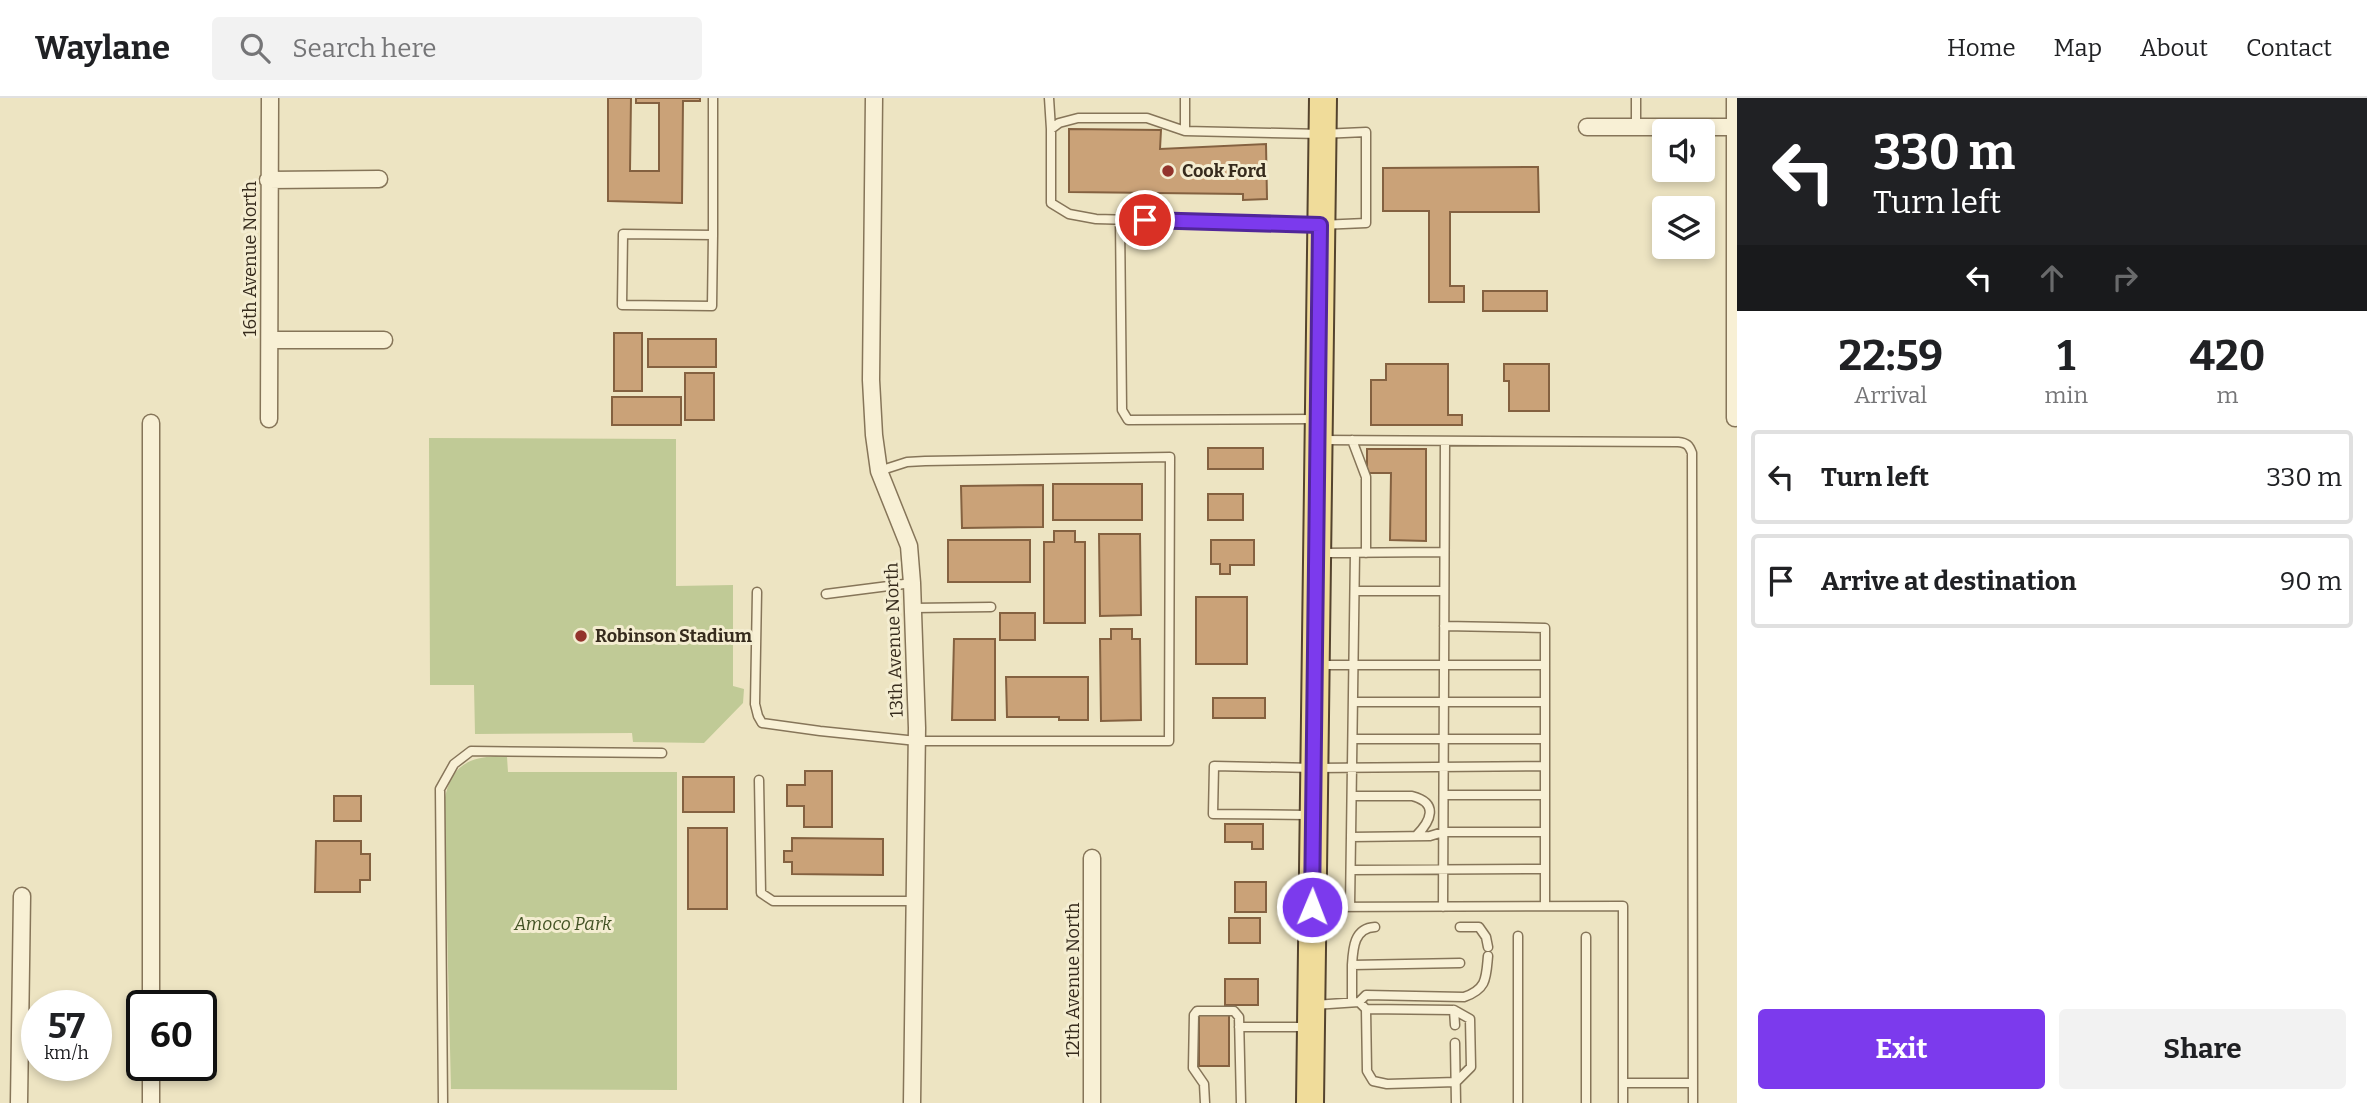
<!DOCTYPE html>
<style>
:root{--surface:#fff;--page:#f2f2f2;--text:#202124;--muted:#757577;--line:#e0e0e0;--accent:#7c3aed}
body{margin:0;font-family:Bitter,serif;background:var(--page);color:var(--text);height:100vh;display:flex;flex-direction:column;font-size:26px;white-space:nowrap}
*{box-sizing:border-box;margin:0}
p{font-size:23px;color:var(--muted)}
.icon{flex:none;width:38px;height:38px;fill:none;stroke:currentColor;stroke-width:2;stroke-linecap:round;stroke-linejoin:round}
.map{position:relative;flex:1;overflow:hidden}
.sheet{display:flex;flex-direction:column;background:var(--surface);width:630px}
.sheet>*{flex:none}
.banner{background:#202124;color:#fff;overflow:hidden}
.controls{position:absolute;left:1652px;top:21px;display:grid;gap:14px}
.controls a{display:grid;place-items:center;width:63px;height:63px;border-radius:7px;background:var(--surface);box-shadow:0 4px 10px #0003;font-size:35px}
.speed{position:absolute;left:21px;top:892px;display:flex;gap:14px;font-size:35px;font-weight:700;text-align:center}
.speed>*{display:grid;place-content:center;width:91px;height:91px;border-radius:50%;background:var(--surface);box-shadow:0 4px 10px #0003;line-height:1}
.speed small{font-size:18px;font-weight:400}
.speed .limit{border:4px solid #111;border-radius:10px;background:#fff;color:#111}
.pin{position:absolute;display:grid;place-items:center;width:60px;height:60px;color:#fff;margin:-30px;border:4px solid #fff;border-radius:50%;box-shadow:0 2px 7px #0007}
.me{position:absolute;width:77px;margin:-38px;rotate:1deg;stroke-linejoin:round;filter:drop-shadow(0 0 5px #0008)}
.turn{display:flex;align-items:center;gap:24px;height:147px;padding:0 21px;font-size:32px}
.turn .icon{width:91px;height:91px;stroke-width:2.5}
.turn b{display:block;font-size:49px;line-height:60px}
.lanes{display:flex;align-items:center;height:66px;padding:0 21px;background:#0003;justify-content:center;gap:35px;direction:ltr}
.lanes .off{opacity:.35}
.eta{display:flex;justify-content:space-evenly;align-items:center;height:119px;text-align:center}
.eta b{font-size:42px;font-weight:700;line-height:49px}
.button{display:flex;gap:14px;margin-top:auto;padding:14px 21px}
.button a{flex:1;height:80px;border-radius:7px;background:var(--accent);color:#fff;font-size:28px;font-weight:700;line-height:80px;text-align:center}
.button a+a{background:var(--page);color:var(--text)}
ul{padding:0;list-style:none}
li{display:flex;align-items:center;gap:21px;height:94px;margin:0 14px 10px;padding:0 7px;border:4px solid var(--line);border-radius:7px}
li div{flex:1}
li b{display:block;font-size:26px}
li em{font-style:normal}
header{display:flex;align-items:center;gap:42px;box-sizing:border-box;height:98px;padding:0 35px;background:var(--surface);border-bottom:2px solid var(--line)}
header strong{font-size:33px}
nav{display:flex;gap:38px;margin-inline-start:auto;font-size:24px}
.search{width:490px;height:63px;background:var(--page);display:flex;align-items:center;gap:18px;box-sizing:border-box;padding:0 24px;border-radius:7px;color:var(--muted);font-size:26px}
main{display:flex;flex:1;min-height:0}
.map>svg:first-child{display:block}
.park{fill:#c0ca96}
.building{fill:#caa278;stroke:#846140;stroke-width:2}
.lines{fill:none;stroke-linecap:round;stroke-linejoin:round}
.lane-casing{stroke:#867559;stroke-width:11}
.street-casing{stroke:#867559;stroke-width:19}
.primary-casing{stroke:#54432e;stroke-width:30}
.lane{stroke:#f8f0d5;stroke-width:8}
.street{stroke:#f8f0d5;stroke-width:16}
.primary{stroke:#f0dc9a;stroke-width:26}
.route-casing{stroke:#51269a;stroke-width:18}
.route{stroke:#7c3aed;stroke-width:12}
.poi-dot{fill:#93332b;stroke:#f4edd1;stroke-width:2.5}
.labels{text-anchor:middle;stroke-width:6;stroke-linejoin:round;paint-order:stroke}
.poi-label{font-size:18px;font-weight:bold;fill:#362b1d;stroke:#f4edd1;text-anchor:start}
.street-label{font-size:18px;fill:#362b1d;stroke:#f4edd1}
.park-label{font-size:18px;font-style:italic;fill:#425224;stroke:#f4edd1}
</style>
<header>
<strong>Waylane</strong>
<div class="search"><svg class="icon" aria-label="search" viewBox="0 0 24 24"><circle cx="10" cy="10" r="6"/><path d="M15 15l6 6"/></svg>Search here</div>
<nav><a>Home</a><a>Map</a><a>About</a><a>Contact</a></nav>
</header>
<main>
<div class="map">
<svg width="1737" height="1005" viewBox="0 0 1737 1005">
<rect width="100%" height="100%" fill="#ede4c2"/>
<!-- park -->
<path class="park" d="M429 340 676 341V488L733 487V588L744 591 743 605 704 645 633 644 632 635 475 636 474 587H430Z
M496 658 507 659 508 674H677V992L451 991 444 704C450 672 463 660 496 658Z"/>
<!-- building -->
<path class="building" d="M608 0H631L630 73H659V5H636V0H700V3H683L682 105 608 103Z
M1069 31 1161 32 1160 51 1266 46 1267 101 1243 102V96L1069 94Z
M1538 69 1539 114H1450V188H1464V204H1429V113H1383V70Z
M1483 193H1547V213H1483Z
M614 235H642V293H614Z
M648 241H716V269H648Z
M1386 266H1448V317H1462V327H1371V282H1386Z
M1504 266H1549V313H1509V283H1504Z
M685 275H714V322H685Z
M612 299H681V327H612Z
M1208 350H1263V371H1208Z
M1367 351H1426V443L1390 442 1391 375H1367Z
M1053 386H1142V422H1053Z
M1043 387V429L962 430 961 388Z
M1208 396H1243V422H1208Z
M1054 433H1075V444H1085V525H1044V444H1054Z
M1099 436H1140L1141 517 1100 518Z
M948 442H1030V484H948Z
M1211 442H1254V467H1230V476H1220V466H1211Z
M1196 499H1247V566H1196Z
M1000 515H1035V542H1000Z
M1111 531H1132V541H1140L1141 622 1101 623 1100 541H1111Z
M954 541H995V622H952Z
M1006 579H1088V622H1059V619H1007Z
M1213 600H1265V620H1213Z
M805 673H832V729H804V708H787V687H805Z
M683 679H734V714H683Z
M334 698H361V723H334Z
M1225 726H1263V751H1252V744H1225Z
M688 730H727V811H688Z
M792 740 883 741V777L792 776V764H784V753H792Z
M316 743H361V756H370V782H360V794H315Z
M1235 784H1266V814H1235Z
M1229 820H1260V845H1229Z
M1225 881H1258V907H1225Z
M1199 917H1229V968H1199Z"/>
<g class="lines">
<!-- lane casing -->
<g class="lane-casing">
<path id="lane" d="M713 0V137
M1049 0 1051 31
M1185 0V33
M1636 0V29
M1078 20H1147L1185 33 1321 36 1366 34V125L1320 127 1096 121 1069 116 1051 105V31L1059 25Z
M1120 122 1122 312 1128 322 1316 321
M623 136 713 137 712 208 622 207Z
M1322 342 1678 344C1687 345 1689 347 1692 355L1693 1005
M1352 342 1366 379V455
M1321 455 1444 454
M1355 493H1444
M757 494 755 606 758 618 762 625 820 633 917 643H1169L1170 359 925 363 907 364 879 373
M826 496 912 485
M913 510 991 509
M1444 528 1545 530V808
M1318 567H1545
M1353 604H1545
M1353 641H1545
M759 682 761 795 773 803H915
M1444 697H1545
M1352 698H1412C1439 705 1431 723 1416 738
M1308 717 1213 716 1214 668 1314 670 1545 668
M1351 739 1430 738 1443 734H1545
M1351 772 1545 771
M1315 809 1623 808V1005
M1350 809 1355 455
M1443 809 1445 343
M1460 829H1479L1486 839 1488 849
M1518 838V1005
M1352 867C1353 850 1354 830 1375 829
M1352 904V867L1460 865
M1359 904 1366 911 1367 973 1373 983 1387 986 1456 984 1471 969 1470 921 1454 912
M1314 907 1359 904 1366 897 1464 899C1487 891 1486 880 1488 858
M1366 911 1454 912 1455 927
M1239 929H1306
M1455 945 1456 1005
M1623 985H1693
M443 1005 440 691 454 666 471 653 662 655
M1205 1005 1204 986 1193 970 1194 917 1197 913H1234L1239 919 1241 1005
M1586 1005V839"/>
</g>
<!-- street casing -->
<g class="street-casing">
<path id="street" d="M874 0 871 282 874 337 879 373 909 448 912 485 917 630 912 1005
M1735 0V320
M1587 29H1737
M268 82 379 81
M270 242H384
M269 321 270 0
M151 325V908
M151 968V1005
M19 1005 22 798
M1092 1005V760"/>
</g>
<!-- primary casing -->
<g class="primary-casing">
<path id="primary" d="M1310 1005 1323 0"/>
</g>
<!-- lane -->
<use href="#lane" class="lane"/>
<!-- street -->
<use href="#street" class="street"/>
<!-- primary -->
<use href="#primary" class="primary"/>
</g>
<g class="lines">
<!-- route casing -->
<g class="route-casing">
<path id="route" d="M1145 122 1320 127 1312 809"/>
</g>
<!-- route -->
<use href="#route" class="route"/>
</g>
<!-- markers -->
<g class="poi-dot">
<circle cx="1168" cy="73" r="7"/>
<circle cx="581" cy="538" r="7"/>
</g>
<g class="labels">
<!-- poi labels -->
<g class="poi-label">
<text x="1182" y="79">Cook Ford</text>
<text x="595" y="544">Robinson Stadium</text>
</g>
<!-- street labels -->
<g class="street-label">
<text transform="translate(250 161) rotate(-90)" y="6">16th Avenue North</text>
<text transform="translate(894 542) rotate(-92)" y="6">13th Avenue North</text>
<text transform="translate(1073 882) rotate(-90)" y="6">12th Avenue North</text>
</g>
<!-- park labels -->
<g class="park-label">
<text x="563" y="832">Amoco Park</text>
</g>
</g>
</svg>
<div class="controls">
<a><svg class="icon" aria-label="sound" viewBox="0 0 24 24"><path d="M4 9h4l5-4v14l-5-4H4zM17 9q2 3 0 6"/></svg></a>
<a><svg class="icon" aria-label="layers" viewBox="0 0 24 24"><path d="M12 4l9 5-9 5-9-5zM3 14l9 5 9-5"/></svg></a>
</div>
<div class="speed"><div>57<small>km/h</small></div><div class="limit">60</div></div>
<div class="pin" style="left:1145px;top:122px;background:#d93025"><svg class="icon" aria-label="arrive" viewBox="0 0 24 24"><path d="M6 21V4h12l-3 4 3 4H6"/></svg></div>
<svg class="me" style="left:1312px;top:809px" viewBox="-20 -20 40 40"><circle r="17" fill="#7c3aed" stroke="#fff" stroke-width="3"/><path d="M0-11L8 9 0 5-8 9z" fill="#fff"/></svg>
</div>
<section class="sheet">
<div class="banner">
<div class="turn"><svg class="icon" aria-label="left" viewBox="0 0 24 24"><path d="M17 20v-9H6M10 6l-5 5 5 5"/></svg><div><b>330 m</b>Turn left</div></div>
<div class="lanes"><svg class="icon" aria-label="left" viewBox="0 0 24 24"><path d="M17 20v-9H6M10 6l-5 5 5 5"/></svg><svg class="icon off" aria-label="ahead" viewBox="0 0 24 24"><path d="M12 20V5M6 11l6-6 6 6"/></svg><svg class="icon off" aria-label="right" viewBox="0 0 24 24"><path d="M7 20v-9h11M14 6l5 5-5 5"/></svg></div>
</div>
<div class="eta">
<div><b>22:59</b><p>Arrival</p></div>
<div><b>1</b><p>min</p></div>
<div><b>420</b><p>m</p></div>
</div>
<ul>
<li><svg class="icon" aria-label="left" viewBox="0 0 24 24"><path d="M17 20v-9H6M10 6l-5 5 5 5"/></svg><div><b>Turn left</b></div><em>330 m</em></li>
<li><svg class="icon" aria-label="arrive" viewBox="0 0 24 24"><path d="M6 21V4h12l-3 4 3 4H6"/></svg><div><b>Arrive at destination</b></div><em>90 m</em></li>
</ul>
<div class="button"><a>Exit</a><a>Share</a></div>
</section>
</main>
